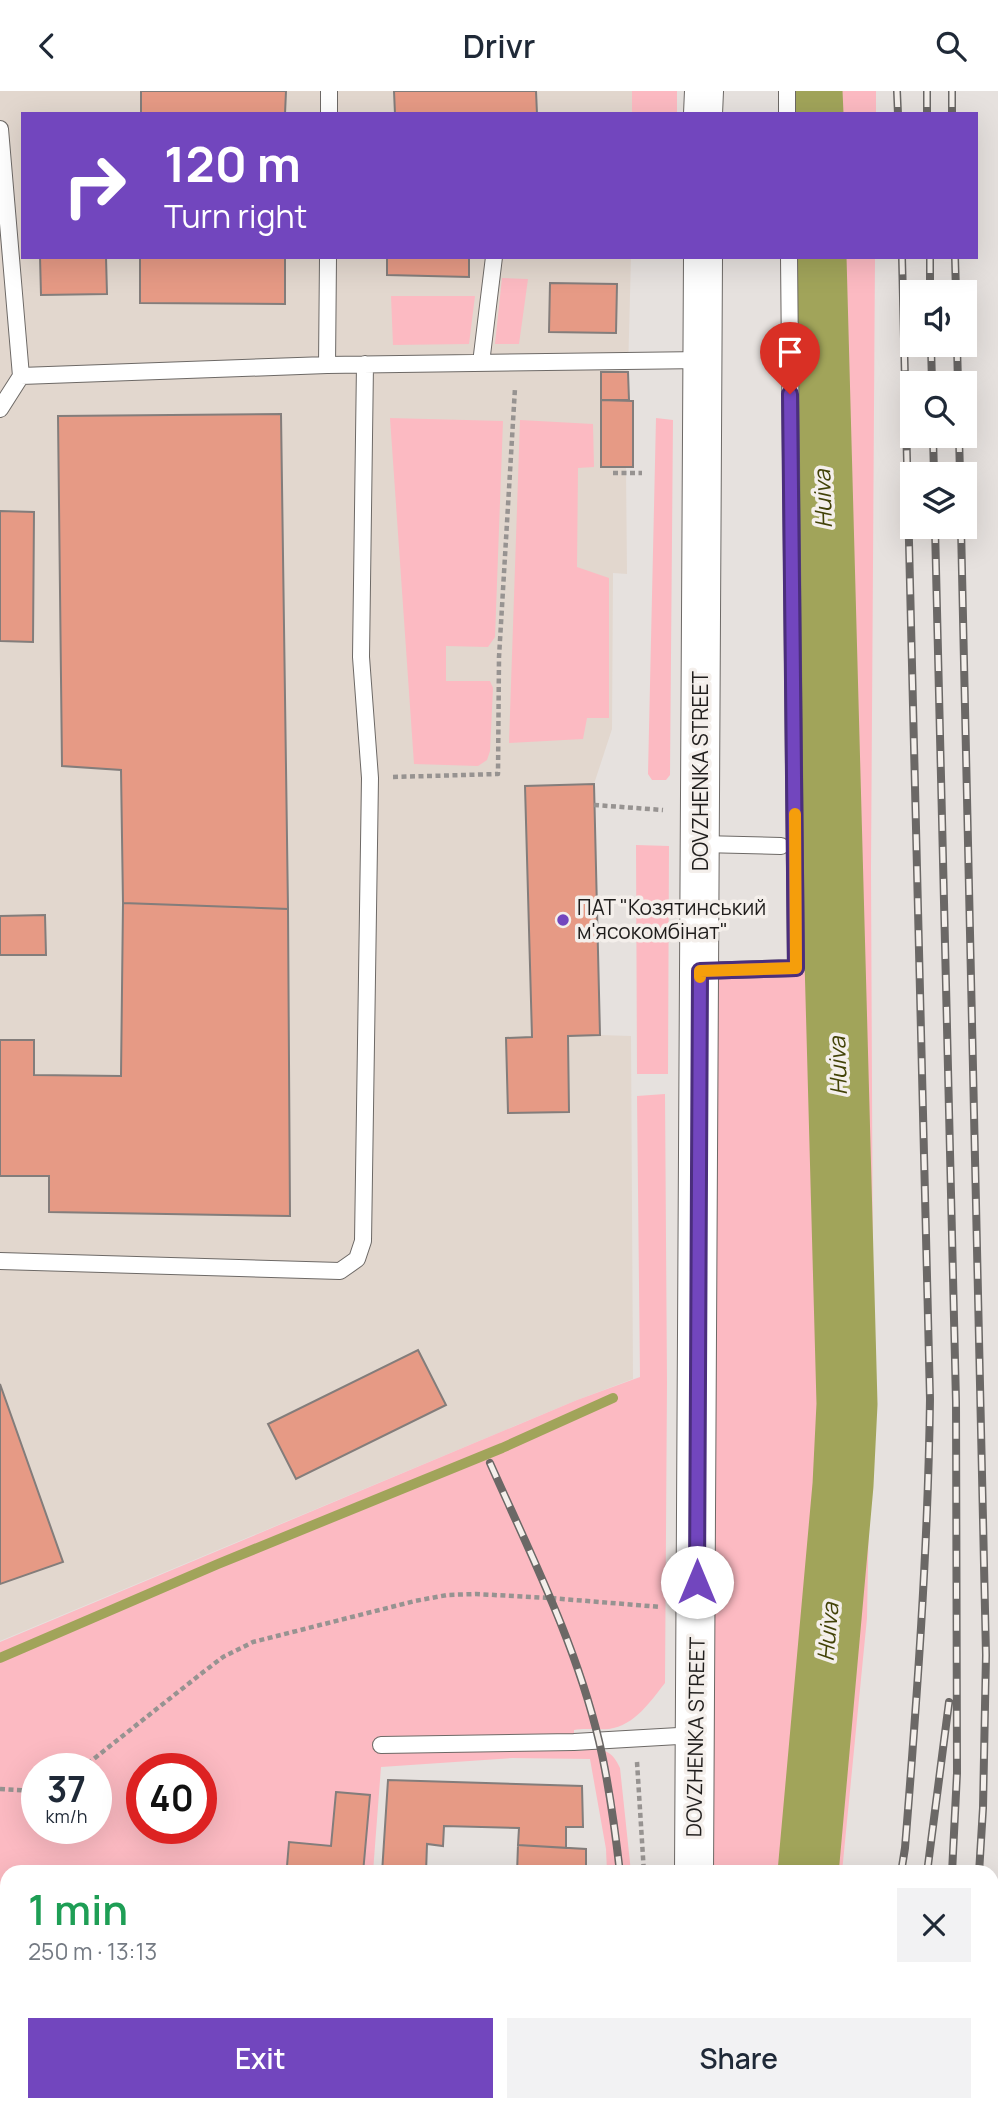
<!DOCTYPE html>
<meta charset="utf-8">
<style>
:root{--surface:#fff;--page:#f2f2f3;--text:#1f2937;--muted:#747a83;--accent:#7246be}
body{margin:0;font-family:Manrope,sans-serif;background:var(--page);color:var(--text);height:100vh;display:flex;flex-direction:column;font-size:26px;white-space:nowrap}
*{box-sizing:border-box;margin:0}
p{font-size:23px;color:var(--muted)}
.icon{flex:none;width:38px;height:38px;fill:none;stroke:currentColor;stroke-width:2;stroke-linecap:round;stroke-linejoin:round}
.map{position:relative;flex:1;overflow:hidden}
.panel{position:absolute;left:0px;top:1774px;width:999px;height:247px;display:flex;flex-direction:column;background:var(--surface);border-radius:21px 21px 0 0;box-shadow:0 7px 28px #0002}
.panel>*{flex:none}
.hud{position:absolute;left:21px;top:21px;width:957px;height:147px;border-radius:0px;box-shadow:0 7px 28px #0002;background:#7246be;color:#fff;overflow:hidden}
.controls{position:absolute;left:900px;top:189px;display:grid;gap:14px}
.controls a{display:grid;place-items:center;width:77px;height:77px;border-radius:0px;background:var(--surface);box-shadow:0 7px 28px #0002;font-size:35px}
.speed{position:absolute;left:21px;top:1662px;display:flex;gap:14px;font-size:35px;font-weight:700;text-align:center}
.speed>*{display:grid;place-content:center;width:91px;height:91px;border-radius:50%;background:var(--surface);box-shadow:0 7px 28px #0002;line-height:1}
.speed small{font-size:18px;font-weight:400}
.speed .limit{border:10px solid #d22;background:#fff;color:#111}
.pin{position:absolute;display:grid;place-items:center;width:60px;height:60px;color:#fff;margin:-72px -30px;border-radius:50% 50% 50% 0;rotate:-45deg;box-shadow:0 0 7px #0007}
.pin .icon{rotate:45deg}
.me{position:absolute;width:77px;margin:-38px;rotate:0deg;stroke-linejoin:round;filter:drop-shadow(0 0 5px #0008)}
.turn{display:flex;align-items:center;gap:24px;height:147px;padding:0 28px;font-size:32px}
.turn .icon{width:91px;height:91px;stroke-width:2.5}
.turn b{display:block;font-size:49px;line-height:60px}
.round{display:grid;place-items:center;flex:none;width:74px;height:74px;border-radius:0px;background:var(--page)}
.head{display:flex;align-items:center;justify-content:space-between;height:119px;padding:0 28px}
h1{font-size:42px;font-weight:600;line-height:52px;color:#1e9e55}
.primary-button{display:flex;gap:14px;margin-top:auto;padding:14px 28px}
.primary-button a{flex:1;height:80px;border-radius:0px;background:var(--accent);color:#fff;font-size:28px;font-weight:600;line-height:80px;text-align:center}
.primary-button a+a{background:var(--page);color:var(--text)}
header{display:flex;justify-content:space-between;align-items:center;height:91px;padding:0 28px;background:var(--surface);font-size:32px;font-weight:600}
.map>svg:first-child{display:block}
.built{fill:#e2d7ce}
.green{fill:#fcbac2;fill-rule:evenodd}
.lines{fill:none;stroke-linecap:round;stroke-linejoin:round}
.stream{stroke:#a1a45a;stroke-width:10}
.river{stroke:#a1a45a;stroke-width:61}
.building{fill:#e69a85;stroke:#837d7b;stroke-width:2}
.service-casing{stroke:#6d6966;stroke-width:18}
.tertiary-casing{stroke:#6d6966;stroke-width:40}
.path{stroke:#979391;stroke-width:4.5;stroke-dasharray:5 3.5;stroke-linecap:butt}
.service{stroke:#fff;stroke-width:16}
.tertiary{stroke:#fff;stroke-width:38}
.rail-casing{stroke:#6b6866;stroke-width:8}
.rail{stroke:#f4efeb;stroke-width:5;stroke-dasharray:16;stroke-linecap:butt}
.route-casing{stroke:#4a2e7c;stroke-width:18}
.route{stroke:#7246be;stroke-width:12}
.slow{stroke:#f59e0b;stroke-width:12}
.poi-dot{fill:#7246be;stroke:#f4efeb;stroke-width:2.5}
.labels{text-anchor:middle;stroke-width:7;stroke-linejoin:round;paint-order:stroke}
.street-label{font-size:21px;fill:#201e1d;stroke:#f4efeb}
.poi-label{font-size:21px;fill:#201e1d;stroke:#f4efeb;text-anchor:start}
.water-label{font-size:23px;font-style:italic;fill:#424207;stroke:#f4efeb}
</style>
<header><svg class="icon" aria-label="back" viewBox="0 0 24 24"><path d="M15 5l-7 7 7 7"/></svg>Drivr<svg class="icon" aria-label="search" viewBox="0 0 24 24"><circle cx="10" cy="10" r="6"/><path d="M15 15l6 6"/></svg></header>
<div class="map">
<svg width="998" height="2021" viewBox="0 0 998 2021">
<rect width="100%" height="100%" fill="#e6e1de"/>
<!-- built -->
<path class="built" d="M0 0H632V23H23V166H631L628 281 629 309 633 310V376L626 377 627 483 613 482 612 638 594 693 600 944 631 945 633 1288 577 1309 0 1550Z"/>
<!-- green -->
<path class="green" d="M632 0H677V23H632Z
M787 0H876V23H787Z
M789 166H875L871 777 873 1215 867 1527 842 1781 694 1782 700 880 796 877Z
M502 187 528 188 519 253H495Z
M391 205H475L469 253 393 254Z
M390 327 503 330 495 546 488 556 446 555V590H490L493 597 490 660 487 669 478 675 414 673Z
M656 327 673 329 670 684 666 689H652L648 683Z
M520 329 593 333 594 376 578 377 577 476 609 487V627H587L583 648 509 652Z
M636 754 669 755 668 983H637Z
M665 1003 667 1292 665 1592C650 1611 635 1634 609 1638 597 1639 585 1637 574 1639V1660C596 1659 609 1653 620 1677L631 1781H607L606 1758 590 1668 512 1667 381 1676 373 1781 7 1782V1800L0 1801V1551L577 1309 640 1286 637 1005ZM37 1678H96V1738H37ZM142 1678H201V1738H142Z
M683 2014H806L805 2021H683Z"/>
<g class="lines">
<!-- stream -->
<path class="stream" d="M0 1567 218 1473 502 1357 613 1307"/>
<!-- river -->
<path class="river" d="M812 0 813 23
M808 1782 843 1394 847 1313 816 166
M762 2021 764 2014"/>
</g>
<!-- building -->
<path class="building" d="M141 0H286L285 23H141Z
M394 0H536L537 23H395Z
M40 166H106L107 203 41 204Z
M140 166H285V213L140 212Z
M387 166H469V186L387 184Z
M550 192 617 193 616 242 549 241Z
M601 281H628L629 309H601Z
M601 309 633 310V376H601Z
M281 323 288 818 123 812 121 679 62 675 58 325Z
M0 420 34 421 33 551 0 550Z
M594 693 600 944 568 945 569 1021 508 1022 506 947 532 946 525 695Z
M123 812 288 818 290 1125 49 1121V1085H0V949H34V984L121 985Z
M45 824 46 864H0V825Z
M418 1259 446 1314 296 1388 268 1333Z
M0 1293 63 1471 0 1493Z
M388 1689 582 1695 583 1736H566V1757L518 1754 519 1737 444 1735 443 1755 427 1753 426 1782H382Z
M336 1701 370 1704 363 1782 287 1775 289 1751 331 1755Z
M518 1754 586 1758V1782H517Z
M185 2014H206L223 2019 183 2021Z
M409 2014H464V2020L409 2021Z
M517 2014H575V2021H517Z"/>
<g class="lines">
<!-- service casing -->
<g class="service-casing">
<path id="service" d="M787 0V23
M329 23V0
M0 38 21 285
M481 272 494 166
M327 274 328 166
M0 318 21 285 327 274 703 269
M701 753 781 755
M700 877V880L796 877 789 166
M0 1170 340 1180 357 1168 363 1150 370 687 361 566 365 273
M381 1654 574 1651 696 1644"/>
</g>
<!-- tertiary casing -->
<g class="tertiary-casing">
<path id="tertiary" d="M703 23 704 0
M694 1782 703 166
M683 2021V2014"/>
</g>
<!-- path -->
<path class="path" d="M613 382H642
M393 686 498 683 499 566 515 297
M594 714 663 719
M637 1671 644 1782
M81 1678 202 1582 223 1566 253 1551 415 1510 447 1504 476 1503 550 1507 661 1516
M0 1698 37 1700"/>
<!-- service -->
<use href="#service" class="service"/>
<!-- tertiary -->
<use href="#tertiary" class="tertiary"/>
<!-- rail casing -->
<g class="rail-casing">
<path id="rail" d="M897 0 898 23
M927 0V23
M952 0V23
M930 166V201
M955 166 956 201
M931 254 932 292
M957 254 958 292
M933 345 934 383
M959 345 960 383
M935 436 956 1311 957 1682 952 1782
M961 436 986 1564 983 1717 979 1782
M490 1372C530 1462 576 1553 599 1650 609 1693 615 1738 620 1782
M901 1782 905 1757C917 1607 928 1458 930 1308L902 166
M927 1782 949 1611
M631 2021 632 2014
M858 2021 859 2014
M889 2021 890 2014
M925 2021 926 2014
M953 2021 954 2014"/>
</g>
<!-- rail -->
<use href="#rail" class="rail"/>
</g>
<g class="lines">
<!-- route casing -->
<g class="route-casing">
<path id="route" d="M697 1491 700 880 796 877 790 303"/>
</g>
<!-- route -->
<use href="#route" class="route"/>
<!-- slow -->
<path class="slow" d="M700 886V880L796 877 795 723"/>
</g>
<!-- markers -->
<circle class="poi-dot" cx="563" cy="829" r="7"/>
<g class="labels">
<!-- street labels -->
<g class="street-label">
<text transform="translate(701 680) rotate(-90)" y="7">DOVZHENKA STREET</text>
<text transform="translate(696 1646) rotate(-89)" y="7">DOVZHENKA STREET</text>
</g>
<!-- poi labels -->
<g class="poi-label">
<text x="577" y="824">ПАТ "Козятинський<tspan x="577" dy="24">м'ясокомбінат"</tspan></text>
</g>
<!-- water labels -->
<g class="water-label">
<text transform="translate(823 408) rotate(-92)" y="8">Huiva</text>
<text transform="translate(838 975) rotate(-92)" y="8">Huiva</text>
<text transform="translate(828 1541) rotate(-85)" y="8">Huiva</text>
</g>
</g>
</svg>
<div class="controls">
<a><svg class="icon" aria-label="sound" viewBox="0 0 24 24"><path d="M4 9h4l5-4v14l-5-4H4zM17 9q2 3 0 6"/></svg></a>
<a><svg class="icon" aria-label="search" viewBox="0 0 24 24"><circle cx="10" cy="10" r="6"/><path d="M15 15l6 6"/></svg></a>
<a><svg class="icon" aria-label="layers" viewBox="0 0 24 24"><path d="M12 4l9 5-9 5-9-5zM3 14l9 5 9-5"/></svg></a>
</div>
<div class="speed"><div>37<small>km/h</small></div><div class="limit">40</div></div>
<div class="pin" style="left:790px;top:303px;background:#d93025"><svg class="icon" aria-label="arrive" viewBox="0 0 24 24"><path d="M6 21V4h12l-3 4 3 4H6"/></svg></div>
<svg class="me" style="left:697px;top:1491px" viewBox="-20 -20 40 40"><circle r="19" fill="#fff"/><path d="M0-13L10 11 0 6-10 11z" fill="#7246be"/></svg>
<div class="hud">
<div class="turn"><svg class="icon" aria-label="right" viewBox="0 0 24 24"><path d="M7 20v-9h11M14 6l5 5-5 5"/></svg><div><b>120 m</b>Turn right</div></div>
</div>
<section class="panel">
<div class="head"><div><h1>1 min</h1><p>250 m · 13:13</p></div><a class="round"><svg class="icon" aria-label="close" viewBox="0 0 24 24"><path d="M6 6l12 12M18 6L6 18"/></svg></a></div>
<div class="primary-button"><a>Exit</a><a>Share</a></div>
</section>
</div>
